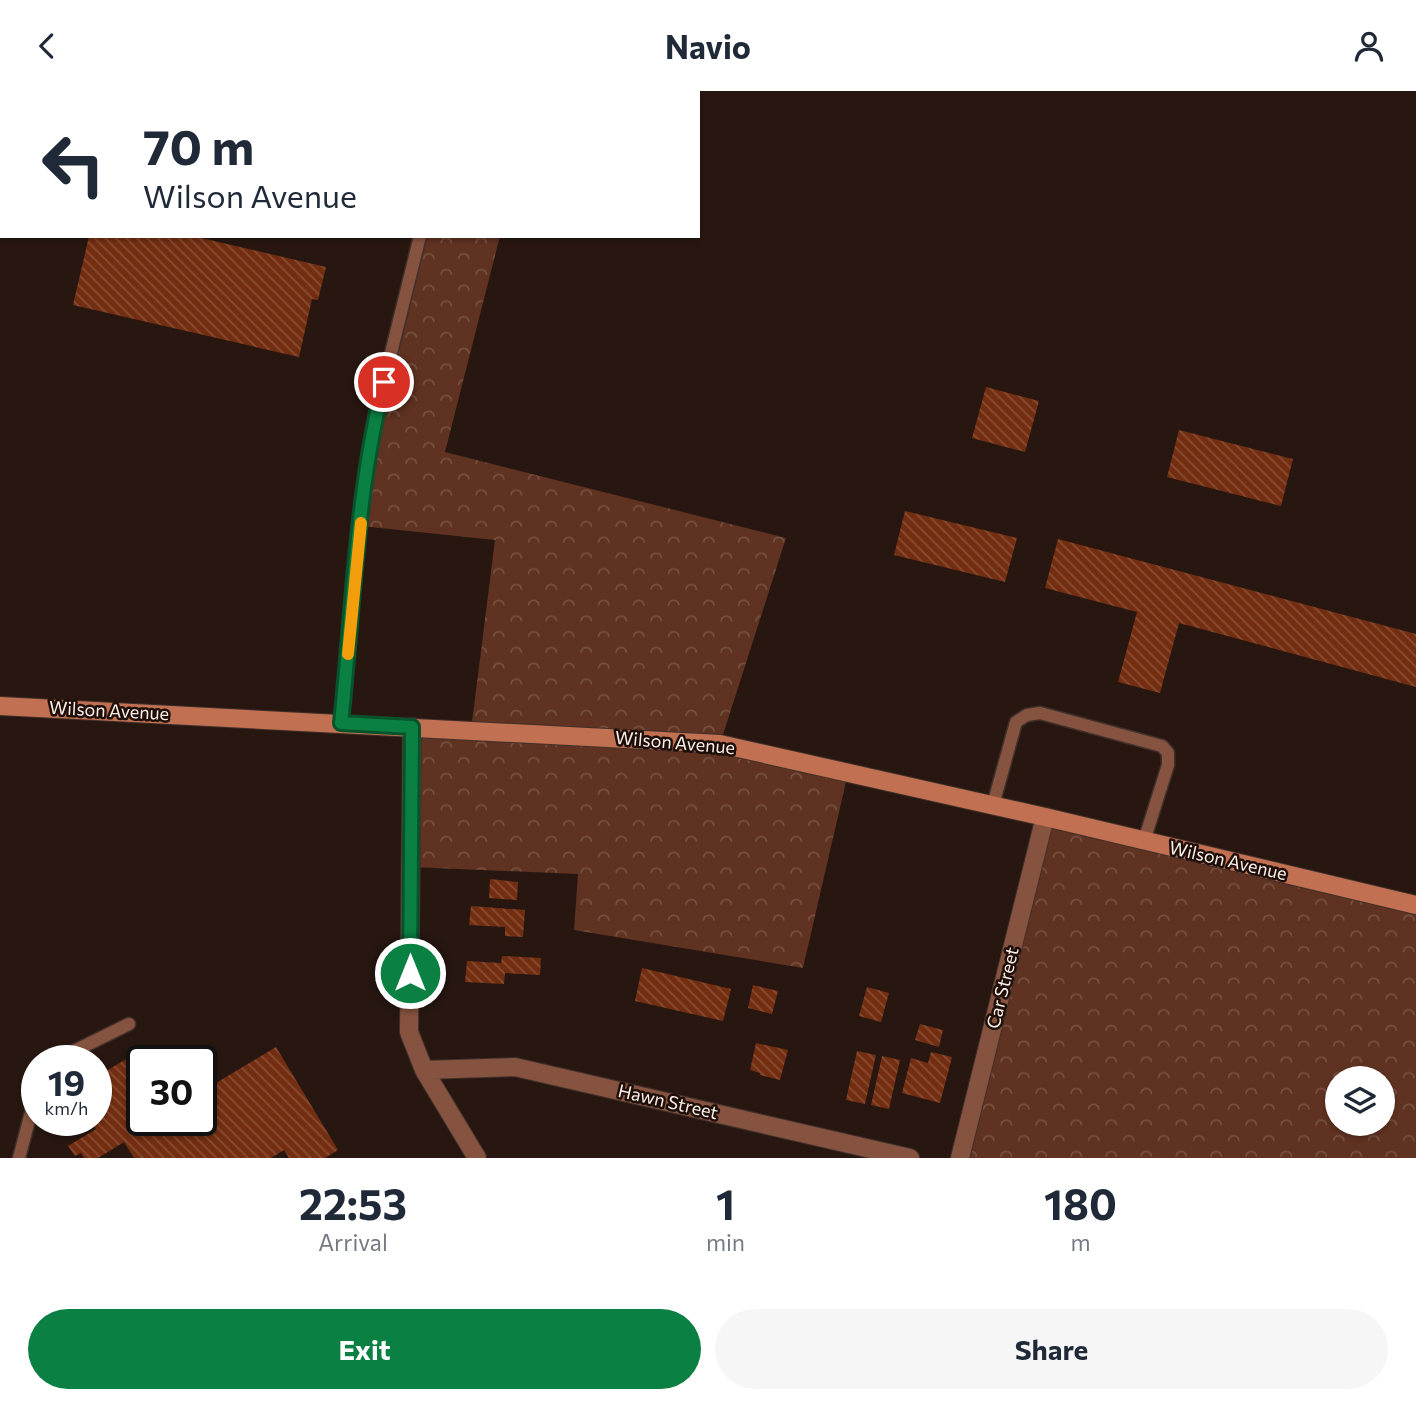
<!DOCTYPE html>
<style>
:root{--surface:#fff;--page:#f6f6f7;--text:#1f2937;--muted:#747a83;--accent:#0b8043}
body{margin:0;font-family:Commissioner,sans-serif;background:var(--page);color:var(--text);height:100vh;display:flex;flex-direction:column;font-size:26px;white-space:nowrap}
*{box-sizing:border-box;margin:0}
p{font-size:23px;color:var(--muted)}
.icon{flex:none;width:38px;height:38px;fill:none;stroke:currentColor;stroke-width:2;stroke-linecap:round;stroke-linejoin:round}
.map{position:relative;height:1067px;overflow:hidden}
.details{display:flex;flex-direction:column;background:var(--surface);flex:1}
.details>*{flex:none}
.top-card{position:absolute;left:0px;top:0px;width:700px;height:147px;box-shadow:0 2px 5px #0004;background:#fff;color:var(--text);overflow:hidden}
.tools{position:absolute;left:1325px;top:975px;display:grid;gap:14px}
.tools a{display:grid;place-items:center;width:70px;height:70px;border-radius:50%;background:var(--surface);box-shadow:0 2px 5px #0004;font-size:35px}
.speed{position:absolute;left:21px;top:954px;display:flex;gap:14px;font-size:35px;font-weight:700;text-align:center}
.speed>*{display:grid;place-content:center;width:91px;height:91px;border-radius:50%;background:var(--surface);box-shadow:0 2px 5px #0004;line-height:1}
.speed small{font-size:18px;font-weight:400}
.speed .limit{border:4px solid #111;border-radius:10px;background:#fff;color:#111}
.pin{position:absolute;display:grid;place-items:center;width:60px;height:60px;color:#fff;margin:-30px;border:4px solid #fff;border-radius:50%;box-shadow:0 2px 7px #0007}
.me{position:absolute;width:77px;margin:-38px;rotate:0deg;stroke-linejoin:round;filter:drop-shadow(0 0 5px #0008)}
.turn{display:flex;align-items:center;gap:24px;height:147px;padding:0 28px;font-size:32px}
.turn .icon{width:91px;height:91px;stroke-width:2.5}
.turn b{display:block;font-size:49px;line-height:60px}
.eta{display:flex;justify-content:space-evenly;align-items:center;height:119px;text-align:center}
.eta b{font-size:42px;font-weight:700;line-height:49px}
.primary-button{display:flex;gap:14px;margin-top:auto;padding:14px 28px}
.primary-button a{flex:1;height:80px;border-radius:42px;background:var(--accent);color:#fff;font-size:28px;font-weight:700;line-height:80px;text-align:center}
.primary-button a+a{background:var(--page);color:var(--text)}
header{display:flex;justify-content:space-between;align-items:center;height:91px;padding:0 28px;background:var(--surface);font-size:32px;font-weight:700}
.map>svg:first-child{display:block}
.forest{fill:url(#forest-crowns);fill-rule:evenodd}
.building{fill:url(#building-back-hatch)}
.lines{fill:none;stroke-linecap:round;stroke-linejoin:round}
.service-casing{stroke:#41312b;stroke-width:15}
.minor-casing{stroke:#41312b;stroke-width:20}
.secondary-casing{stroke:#41312b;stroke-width:20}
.service{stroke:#865340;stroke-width:12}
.minor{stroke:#865340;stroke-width:18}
.secondary{stroke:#c27052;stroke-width:18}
.route-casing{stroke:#07532c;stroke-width:18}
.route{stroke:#0b8043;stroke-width:12}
.slow{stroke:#f59e0b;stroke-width:12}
.labels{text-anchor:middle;stroke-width:5;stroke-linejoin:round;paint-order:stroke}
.street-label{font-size:18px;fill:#fcefea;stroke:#1e0e08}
</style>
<header><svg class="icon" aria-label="back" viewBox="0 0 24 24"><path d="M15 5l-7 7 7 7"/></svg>Navio<svg class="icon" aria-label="person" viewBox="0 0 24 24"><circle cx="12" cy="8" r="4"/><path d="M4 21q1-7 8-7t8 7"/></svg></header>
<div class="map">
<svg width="1416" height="1067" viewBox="0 0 1416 1067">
<defs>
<pattern id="forest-crowns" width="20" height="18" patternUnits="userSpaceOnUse" patternTransform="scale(1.75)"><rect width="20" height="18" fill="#5f3221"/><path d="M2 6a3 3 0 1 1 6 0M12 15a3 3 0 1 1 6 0" fill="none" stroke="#775041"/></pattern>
<pattern id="building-back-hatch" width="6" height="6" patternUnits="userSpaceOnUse" patternTransform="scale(1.75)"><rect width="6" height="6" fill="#732e11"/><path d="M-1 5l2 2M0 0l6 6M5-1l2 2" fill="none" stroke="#884d34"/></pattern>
</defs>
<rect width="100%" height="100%" fill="#281711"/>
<!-- forest -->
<path class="forest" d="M420 145H500L445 361 786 447 720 653 848 682 803 877 574 839 578 783 411 776 412 636 471 639 495 449 361 435 372 339Z
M1045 726 1416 814V1067H960ZM1337 987H1382V1032H1337Z"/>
<!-- building -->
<path class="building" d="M89 145H193L326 176 318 209 312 208 299 266 73 214Z
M986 296 1039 310 1025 361 972 347Z
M1179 339 1293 368 1281 415 1167 386Z
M905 420 1017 447 1005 491 894 464Z
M1058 448 1416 543V596L1179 532 1160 602 1118 591 1137 521 1045 497Z
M490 788 518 791 517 809 489 807Z
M471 815 525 819 523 846 505 845V836L469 834Z
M502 865 541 867 540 884 505 882 504 893 465 891 467 870 501 872Z
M642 877 731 898 723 930 635 910Z
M753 894 778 900 772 923 748 917Z
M867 896 889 902 881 931 859 925Z
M920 933 943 939 939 956 915 949Z
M756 952 788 959 780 989 760 984V982L750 979Z
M276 956 338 1059 325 1067H289L284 1059 271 1067H134L124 1051 98 1067H84L81 1062 75 1065 68 1055 96 1038 90 1029H96V986L128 967 142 989V1029H201V1001Z
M857 960 876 964 865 1013 846 1009Z
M931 961 952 966 940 1012 902 1002 911 967 928 972Z
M882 965 900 969 889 1018 871 1014Z"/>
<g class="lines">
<!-- service casing -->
<g class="service-casing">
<path id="service" d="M341 632 356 469 372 339 420 145
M993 714 1016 631 1027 624 1040 622 1162 655 1168 662V674L1144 750
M54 970 129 933
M19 1067 37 999"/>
</g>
<!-- minor casing -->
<g class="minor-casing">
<path id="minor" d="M412 636 409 941 424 979 477 1067
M424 979 515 976 910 1067
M960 1067 1045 726"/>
</g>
<!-- secondary casing -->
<g class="secondary-casing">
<path id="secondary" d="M0 615 720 653 1045 726 1416 814"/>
</g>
<!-- service -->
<use href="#service" class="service"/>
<!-- minor -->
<use href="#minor" class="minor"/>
<!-- secondary -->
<use href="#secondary" class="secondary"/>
</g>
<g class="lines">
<!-- route casing -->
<g class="route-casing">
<path id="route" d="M384 291C356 402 353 519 341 632L412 636 410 882"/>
</g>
<!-- route -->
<use href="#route" class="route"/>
<!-- slow -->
<path class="slow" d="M348 563 361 432"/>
</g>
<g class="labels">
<!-- street labels -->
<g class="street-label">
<text transform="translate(109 620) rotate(3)" y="6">Wilson Avenue</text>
<text transform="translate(675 652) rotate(5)" y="6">Wilson Avenue</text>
<text transform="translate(1228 770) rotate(13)" y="6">Wilson Avenue</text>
<text transform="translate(1003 897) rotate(-76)" y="6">Car Street</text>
<text transform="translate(668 1011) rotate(13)" y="6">Hawn Street</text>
</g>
</g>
</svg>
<div class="tools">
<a><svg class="icon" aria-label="layers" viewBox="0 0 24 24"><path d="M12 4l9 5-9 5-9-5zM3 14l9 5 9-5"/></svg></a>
</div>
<div class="speed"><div>19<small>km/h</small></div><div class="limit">30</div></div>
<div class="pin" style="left:384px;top:291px;background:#d93025"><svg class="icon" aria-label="arrive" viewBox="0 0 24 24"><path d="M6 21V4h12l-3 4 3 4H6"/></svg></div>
<svg class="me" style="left:410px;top:882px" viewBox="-20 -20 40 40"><circle r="17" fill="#0b8043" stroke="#fff" stroke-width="3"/><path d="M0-11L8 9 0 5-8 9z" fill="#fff"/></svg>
<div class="top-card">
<div class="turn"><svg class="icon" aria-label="left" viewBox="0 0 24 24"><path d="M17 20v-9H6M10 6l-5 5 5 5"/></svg><div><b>70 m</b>Wilson Avenue</div></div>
</div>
</div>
<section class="details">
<div class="eta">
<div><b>22:53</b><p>Arrival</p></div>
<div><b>1</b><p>min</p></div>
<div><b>180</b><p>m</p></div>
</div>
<div class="primary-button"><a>Exit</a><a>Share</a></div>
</section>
